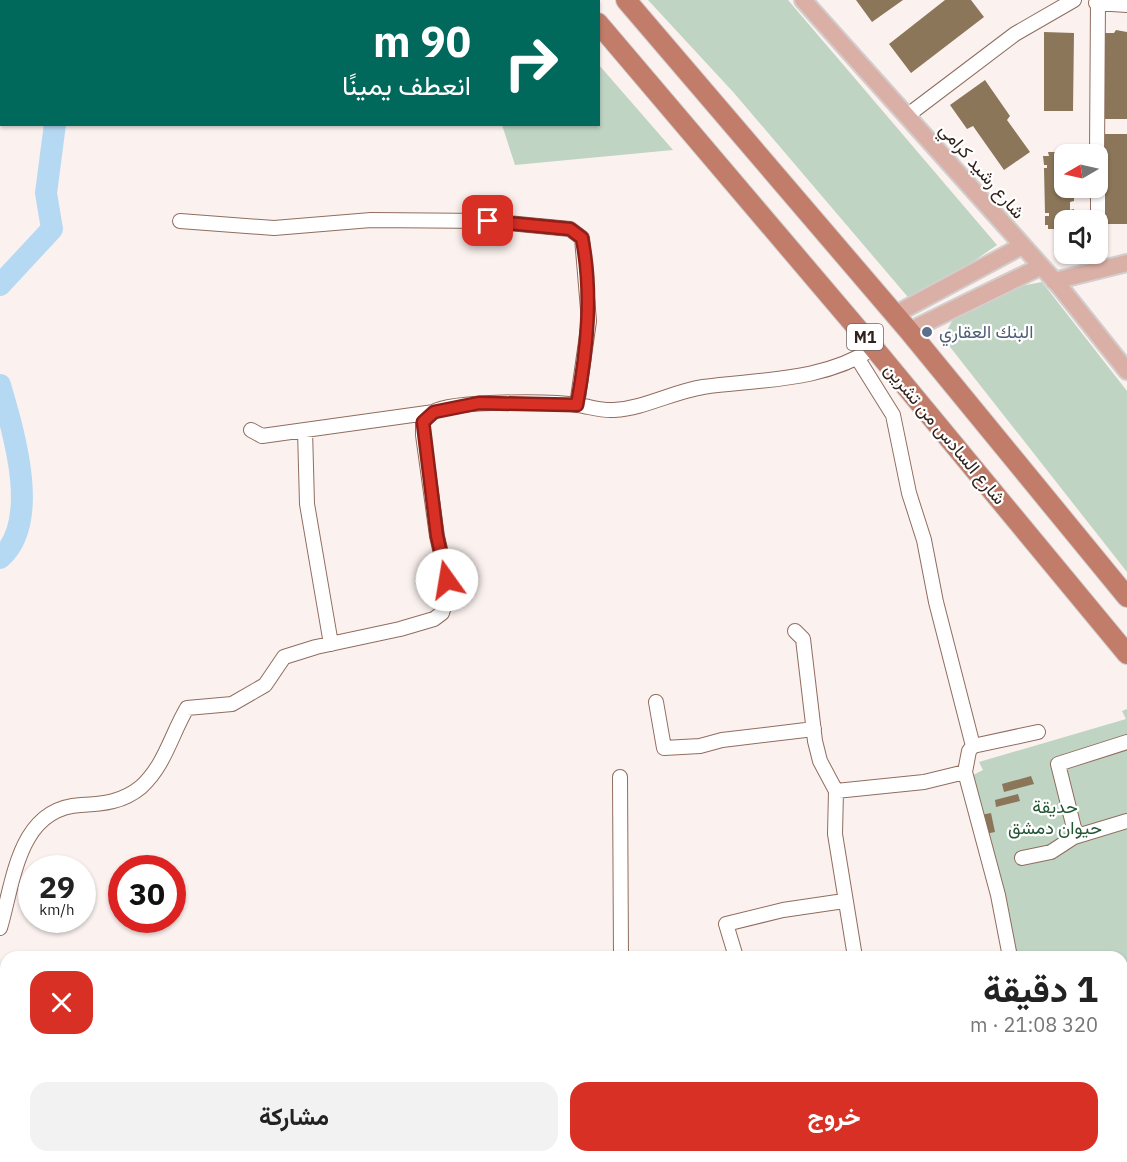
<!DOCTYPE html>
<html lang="ar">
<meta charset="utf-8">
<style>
:root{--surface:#fff;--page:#f2f2f2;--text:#222;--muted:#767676;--accent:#d93025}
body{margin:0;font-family:"IBM Plex Sans",Vazirmatn,sans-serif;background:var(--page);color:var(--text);direction:rtl;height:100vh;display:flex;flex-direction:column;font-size:22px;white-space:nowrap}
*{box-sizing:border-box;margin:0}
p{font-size:20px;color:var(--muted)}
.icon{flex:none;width:33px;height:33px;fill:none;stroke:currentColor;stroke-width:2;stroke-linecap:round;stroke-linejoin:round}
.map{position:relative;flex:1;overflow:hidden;direction:ltr}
.side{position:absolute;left:0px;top:951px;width:1128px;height:212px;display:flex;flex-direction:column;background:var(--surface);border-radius:18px 18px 0 0;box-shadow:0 2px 4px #0004;direction:rtl}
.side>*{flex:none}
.banner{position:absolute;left:0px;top:0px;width:600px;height:126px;box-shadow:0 2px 4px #0004;direction:rtl;background:#00695c;color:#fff;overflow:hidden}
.needle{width:39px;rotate:261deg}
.fabs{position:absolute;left:1054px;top:144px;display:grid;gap:12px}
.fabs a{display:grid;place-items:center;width:54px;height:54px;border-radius:12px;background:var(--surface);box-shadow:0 2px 4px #0004;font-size:30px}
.speed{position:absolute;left:18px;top:855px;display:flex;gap:12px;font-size:30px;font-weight:700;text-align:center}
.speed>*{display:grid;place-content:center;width:78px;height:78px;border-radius:50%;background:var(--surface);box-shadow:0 2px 4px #0004;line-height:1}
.speed small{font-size:15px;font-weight:400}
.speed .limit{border:9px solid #d22;background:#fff;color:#111}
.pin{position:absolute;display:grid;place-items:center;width:51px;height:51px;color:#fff;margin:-26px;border-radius:12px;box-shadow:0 3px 9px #0006}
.me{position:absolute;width:66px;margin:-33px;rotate:347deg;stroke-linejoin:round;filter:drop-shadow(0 0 4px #0008)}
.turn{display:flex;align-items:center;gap:21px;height:126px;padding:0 30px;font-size:27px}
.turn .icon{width:78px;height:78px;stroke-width:2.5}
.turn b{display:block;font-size:42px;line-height:51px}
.round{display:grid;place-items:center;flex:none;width:63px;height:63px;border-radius:18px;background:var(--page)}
.overview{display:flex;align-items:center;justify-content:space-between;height:102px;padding:0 30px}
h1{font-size:36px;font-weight:700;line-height:45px}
.cta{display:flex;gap:12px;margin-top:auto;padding:12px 30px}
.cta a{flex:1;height:69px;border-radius:18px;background:var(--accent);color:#fff;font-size:24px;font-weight:700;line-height:69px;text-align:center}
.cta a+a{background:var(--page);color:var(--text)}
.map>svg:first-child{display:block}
.green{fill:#bfd4c3}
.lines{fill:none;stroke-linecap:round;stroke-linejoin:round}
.river{stroke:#b5d9f2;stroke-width:22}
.building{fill:#8b7659}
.minor-casing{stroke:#906d5f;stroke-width:16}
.major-casing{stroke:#d2cecd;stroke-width:20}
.highway-casing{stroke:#d2cecd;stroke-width:22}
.minor{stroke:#fff;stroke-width:14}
.major{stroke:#dab0a6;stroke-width:16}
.highway{stroke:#c17c6a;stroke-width:20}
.route-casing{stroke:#8d1f18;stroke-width:15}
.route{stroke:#d93025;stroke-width:10}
.service-dot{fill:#5c6f8a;stroke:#fff;stroke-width:2}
.labels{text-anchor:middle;stroke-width:4.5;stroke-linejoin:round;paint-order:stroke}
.shield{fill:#fff;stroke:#6f6460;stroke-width:1.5}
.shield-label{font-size:16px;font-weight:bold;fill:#31221c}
.street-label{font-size:18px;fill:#31221c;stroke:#fff}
.service-label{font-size:18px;fill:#4e5e75;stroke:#fff;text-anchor:start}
.park-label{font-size:18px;fill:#235632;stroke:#fff}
</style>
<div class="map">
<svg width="1127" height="1162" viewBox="0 0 1127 1162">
<rect width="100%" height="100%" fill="#fbf2ef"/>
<!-- green -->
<path class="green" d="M648 0H788L997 245 913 303 734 93Z
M599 65 673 150 515 165 502 125 598 124Z
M1042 282 1127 391V572L943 338 952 321 1010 288Z
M1127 709V1073L1122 1075V957H1012L971 776 983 770 979 762 1126 719 1122 711Z"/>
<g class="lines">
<!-- river -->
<path class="river" d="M91 2V0
M0 285 52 229 46 193 55 124
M0 385C13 430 42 522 0 558"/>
</g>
<!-- building -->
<path class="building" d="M856 0H903L872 22Z
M945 0H971L984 17 911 73 889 44Z
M1116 30 1127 32V119H1104L1105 33H1114Z
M1044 32 1074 33 1073 111H1044Z
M985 80 1010 116 1007 120 1030 152 1004 170 973 126 967 129 950 105Z
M1104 134H1127V224H1104Z
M1048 152H1056V156H1060V152H1069V154H1065V188H1070L1071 192H1074V201L1070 202V210L1074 209V220H1065V229H1061V225H1058V229H1048V225H1045V216H1049V213H1045L1044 168H1047V165H1044L1043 156H1049Z
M1031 776 1034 784 1004 792 1002 784Z
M1018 794 1020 801 996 807 995 800Z
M991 813 995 832 985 834 981 815Z"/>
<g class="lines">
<!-- minor casing -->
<g class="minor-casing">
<path id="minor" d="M1096 3 1127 5
M908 115 1015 34 1074 0
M1097 154 1098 0
M1098 188V220
M180 221 274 228 371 220 488 221 570 229 582 238 589 321 577 405
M1098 222V249
M858 359 893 415 909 493 924 540 936 602 973 746
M251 430 262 436 434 412
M305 430 307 504 331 644
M795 631 803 639 815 741 820 761 836 791 835 834 855 957
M656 702 664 748 700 746 722 740 814 729
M620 777 621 957
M836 791 924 782 965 772
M1076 836 1058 764 1127 742
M1022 858 1051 852 1074 837 1127 821
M0 928C14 881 18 808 81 805 103 804 123 802 141 787 165 765 171 735 187 708L232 704 265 685 284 657 316 647 400 629 434 619 442 613 448 593 447 580 437 536 423 435V422C426 419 430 414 433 412 453 400 553 401 578 405 591 407 602 411 614 410 645 408 672 392 703 387 761 379 822 382 874 348
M736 957 726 924 783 910 844 901
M1010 957 998 895 965 772 969 751 973 746 1038 732
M1122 1061 1127 1058
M622 1156V1162
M1067 1156V1162
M393 1162 394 1156"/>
</g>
<!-- major casing -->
<g class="major-casing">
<path id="major" d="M803 0 1060 287 1127 371
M1054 281 1127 263
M894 315 1022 246
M909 331 1040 267"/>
</g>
<!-- highway casing -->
<g class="highway-casing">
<path id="highway" d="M579 0 580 2
M626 0 909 331 1127 597
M598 23 874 348 1127 654"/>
</g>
<!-- minor -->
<use href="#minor" class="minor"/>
<!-- major -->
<use href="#major" class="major"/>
<!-- highway -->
<use href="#highway" class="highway"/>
</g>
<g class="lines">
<!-- route casing -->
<g class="route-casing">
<path id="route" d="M447 580 437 536 423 422 434 412 479 403 577 405C587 350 593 293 582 238L570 229 488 221"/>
</g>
<!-- route -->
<use href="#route" class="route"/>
</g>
<!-- markers -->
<circle class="service-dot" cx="927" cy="332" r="6"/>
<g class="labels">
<!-- shield labels -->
<rect class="shield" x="847" y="324" width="36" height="26" rx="4.5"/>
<g class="shield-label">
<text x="865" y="343">M1</text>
</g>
<!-- street labels -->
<g class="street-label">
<text transform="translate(982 171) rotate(49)" y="6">شارع رشيد كرامي</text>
<text transform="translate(945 434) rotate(50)" y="6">شارع السادس من تشرين</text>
</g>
<!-- service labels -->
<g class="service-label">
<text x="939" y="338">البنك العقاري</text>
</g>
<!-- park labels -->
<g class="park-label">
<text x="1055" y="813">حديقة<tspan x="1055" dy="21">حيوان دمشق</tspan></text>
</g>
</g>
</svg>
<div class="fabs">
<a><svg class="needle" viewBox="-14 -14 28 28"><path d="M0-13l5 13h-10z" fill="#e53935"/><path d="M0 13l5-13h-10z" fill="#767676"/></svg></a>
<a><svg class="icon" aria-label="sound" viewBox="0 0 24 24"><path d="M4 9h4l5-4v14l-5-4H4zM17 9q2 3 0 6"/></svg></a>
</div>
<div class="speed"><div>29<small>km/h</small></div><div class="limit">30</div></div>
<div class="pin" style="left:488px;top:221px;background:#d93025"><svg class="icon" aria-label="arrive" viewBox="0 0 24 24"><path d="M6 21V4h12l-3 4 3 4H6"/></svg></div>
<svg class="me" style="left:447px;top:580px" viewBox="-20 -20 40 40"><circle r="19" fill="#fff"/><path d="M0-13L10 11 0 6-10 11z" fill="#d93025"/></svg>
<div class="banner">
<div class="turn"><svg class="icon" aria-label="right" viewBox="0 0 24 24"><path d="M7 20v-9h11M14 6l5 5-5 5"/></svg><div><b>90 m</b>انعطف يمينًا</div></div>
</div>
<section class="side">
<div class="overview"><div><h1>1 دقيقة</h1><p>320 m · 21:08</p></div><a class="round" style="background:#d93025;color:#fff"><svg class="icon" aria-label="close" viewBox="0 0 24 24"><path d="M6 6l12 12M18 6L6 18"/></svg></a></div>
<div class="cta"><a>خروج</a><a>مشاركة</a></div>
</section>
</div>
